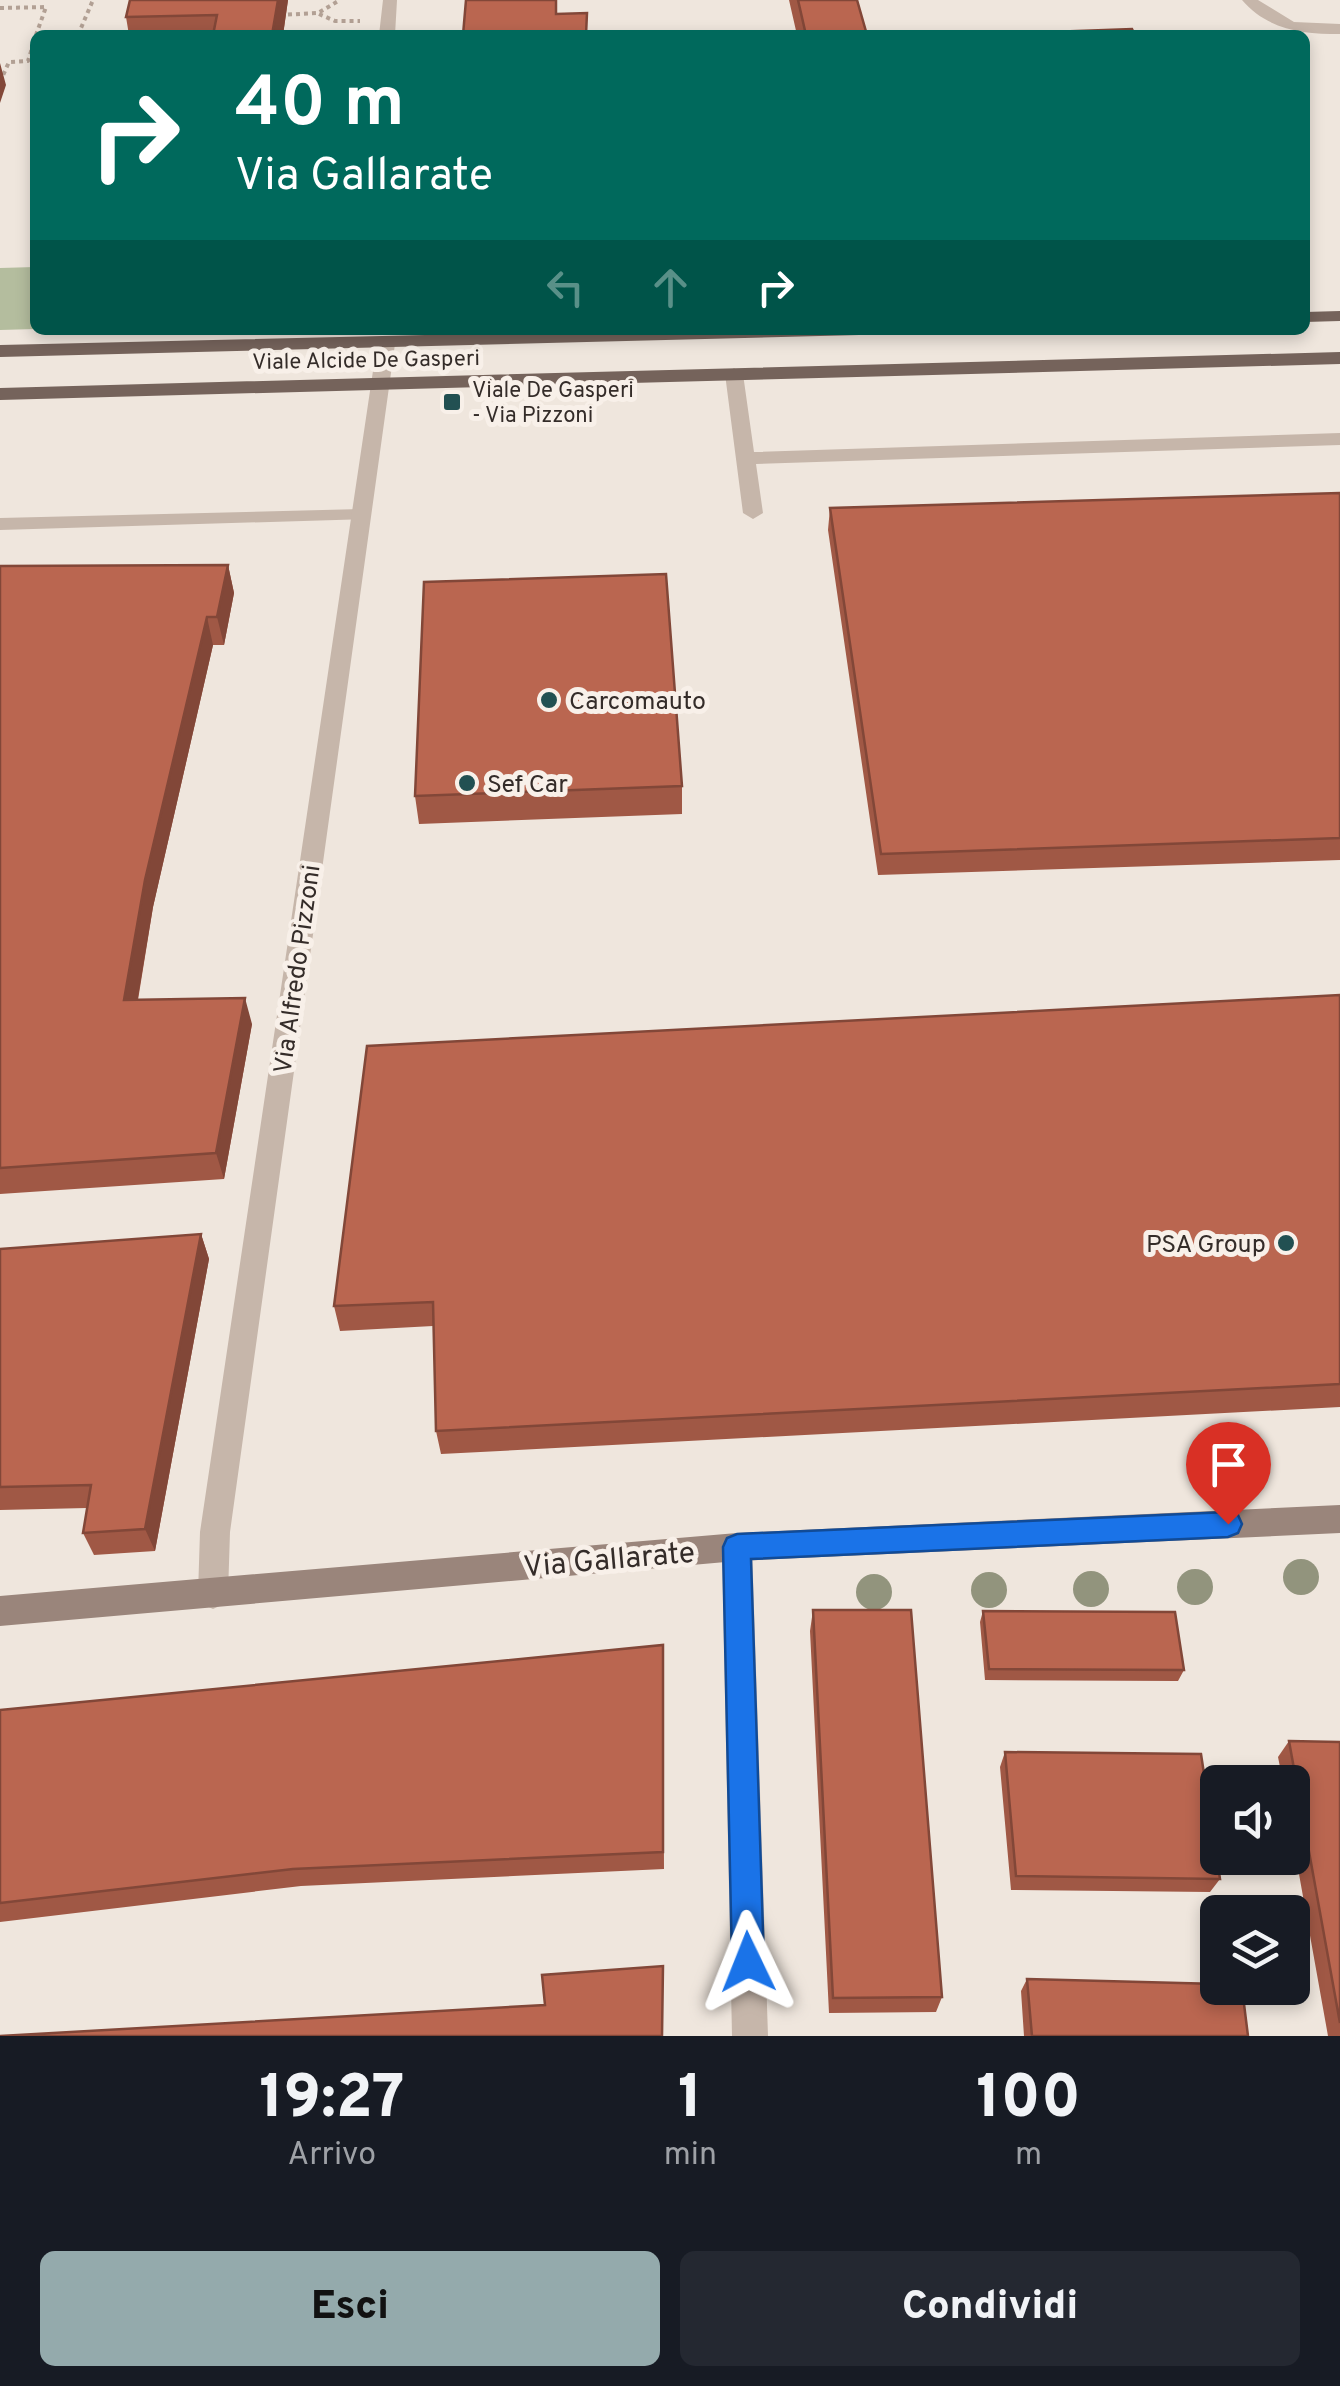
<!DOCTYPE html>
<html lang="it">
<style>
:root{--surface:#171b24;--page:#242831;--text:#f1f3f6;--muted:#9ea1a6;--accent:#94aaac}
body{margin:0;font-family:Overpass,sans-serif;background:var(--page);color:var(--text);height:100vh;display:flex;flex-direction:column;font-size:38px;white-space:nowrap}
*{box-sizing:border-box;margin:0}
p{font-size:32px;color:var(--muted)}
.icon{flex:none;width:55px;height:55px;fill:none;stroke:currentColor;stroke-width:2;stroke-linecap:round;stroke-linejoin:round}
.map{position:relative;height:2036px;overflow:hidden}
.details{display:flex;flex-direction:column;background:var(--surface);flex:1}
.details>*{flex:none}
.banner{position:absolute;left:30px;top:30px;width:1280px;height:305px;border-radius:15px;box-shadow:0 5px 15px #0003;background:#00695c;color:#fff;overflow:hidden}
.buttons{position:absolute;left:1200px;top:1765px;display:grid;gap:20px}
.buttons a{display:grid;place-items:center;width:110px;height:110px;border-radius:15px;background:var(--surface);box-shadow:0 5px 15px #0003;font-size:50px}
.pin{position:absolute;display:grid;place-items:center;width:85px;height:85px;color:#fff;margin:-102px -42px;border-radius:50% 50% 50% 0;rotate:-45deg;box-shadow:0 0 10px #0007}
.pin .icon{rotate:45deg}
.me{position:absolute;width:110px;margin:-55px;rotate:358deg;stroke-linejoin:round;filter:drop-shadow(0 0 8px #0008)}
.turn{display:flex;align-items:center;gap:35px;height:210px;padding:0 40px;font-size:45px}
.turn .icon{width:130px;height:130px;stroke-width:2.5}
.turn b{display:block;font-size:70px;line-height:85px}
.lanes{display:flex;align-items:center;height:95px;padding:0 40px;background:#0003;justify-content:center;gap:50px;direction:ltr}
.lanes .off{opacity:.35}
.eta{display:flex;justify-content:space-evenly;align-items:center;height:170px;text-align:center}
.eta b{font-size:60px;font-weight:800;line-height:70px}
.cta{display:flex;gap:20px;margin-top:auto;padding:20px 40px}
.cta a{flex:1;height:115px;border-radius:15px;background:var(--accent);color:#111;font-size:40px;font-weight:800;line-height:115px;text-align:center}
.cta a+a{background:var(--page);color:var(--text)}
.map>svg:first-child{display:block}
.green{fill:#b4bd9e}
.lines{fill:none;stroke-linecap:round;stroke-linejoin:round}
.path{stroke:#b2a094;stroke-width:4;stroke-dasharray:4 4;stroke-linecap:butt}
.lane{fill:#c6b6aa;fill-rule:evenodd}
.street{fill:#c6b6aa;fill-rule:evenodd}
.secondary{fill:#9a857b;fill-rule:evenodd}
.primary{fill:#75635b;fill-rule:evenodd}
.tree{fill:#92947d}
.wall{fill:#a05845}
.shaded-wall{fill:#824738}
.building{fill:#ba6650;stroke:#824738;stroke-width:2.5}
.route{fill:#1a73e8;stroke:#114b97;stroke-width:2.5}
.poi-dot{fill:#225052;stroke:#f8f0e9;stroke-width:4}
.labels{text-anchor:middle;stroke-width:10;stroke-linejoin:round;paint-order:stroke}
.far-street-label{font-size:22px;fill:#342c29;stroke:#f8f0e9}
.far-poi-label{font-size:22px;fill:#342c29;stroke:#f8f0e9;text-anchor:start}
.poi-label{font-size:25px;fill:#342c29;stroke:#f8f0e9;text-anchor:start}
.street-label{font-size:25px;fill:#342c29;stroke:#f8f0e9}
.near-street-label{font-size:30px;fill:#342c29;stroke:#f8f0e9}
</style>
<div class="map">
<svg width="1340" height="2036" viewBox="0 0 1340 2036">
<rect width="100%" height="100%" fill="#efe6dd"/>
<!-- green -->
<path class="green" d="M35 267V329L0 330V268Z"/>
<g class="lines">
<!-- path -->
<path class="path" d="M0 8 46 7 36 35
M319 14 335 21H360
M280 15 318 13 340 0
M78 35 93 0
M0 82 9 62 28 61 35 39"/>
<!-- lane -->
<path class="lane" d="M734 368 743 374 754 452 1340 433V445L756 464 763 513 753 519 743 513 725 374Z
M362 509 369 511V519L0 530V518Z"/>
<!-- street -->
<path class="street" d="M383 0H397L395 35H379Z
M1242 0H1258L1294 22 1340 24V34C1302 34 1268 30 1242 0Z
M386 339 395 344 230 1532 228 1594 224 1604 213 1609 202 1604 198 1594 200 1532 377 344Z
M737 1533 748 1537 752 1547 768 2036H732L722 1547 726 1537Z"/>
<!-- secondary -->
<path class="secondary" d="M1340 1505V1533L737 1561 0 1626V1596L737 1533Z"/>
<!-- primary -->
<path class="primary" d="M1340 311V321L1305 322V312Z
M635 330H868L859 335 0 357V345Z
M1340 352V364L0 400V388Z"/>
</g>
<!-- trees -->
<g class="tree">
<circle cx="1301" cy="1577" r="18"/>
<circle cx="1195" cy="1587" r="18"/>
<circle cx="1091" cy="1589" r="18"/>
<circle cx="989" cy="1590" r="18"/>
<circle cx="874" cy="1592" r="18"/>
</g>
<!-- wall -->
<path class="wall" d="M130 0H288L283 35H129L126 17Z
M789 0H857L867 35H797Z
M1340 493V860L878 875 828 530 830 508Z
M228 565 234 593 224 645H213L153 907 138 1000 252 1024 224 1179 0 1194V566Z
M682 786V814L419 824 415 796Z
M1340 995V1407L441 1454 436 1431 433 1326 340 1331 334 1306Z
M201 1234 209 1259 155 1551 94 1555 83 1533 87 1508 0 1510V1249Z
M813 1610 942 1997 936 2012 829 2013 810 1631Z
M983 1611 1184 1670 1178 1681 985 1680 980 1622Z
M663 1645 664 1869 301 1886 0 1922V1710Z
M1289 1741 1340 1742V2036H1328L1292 1835V1782H1283L1278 1757Z
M1005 1752 1220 1879 1210 1892 1011 1890 1000 1767Z
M1027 1979 1248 2036H1024L1021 1991Z"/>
<!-- shaded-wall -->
<path class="shaded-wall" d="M278 0H288L283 35H272Z
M0 63 6 85 0 103Z
M228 565 234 593 224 645 217 617Z
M207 617 213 645 153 907 133 1027 124 1000 145 880Z
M245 998 252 1024 224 1179 216 1153Z
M201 1234 209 1259 155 1551 145 1529Z"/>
<!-- building -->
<path class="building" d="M130 0H278L272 35H213L217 15 126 17Z
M466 0H556V14L587 13 586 35H463Z
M798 0H857L867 35H806Z
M1132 29 1135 35H1052L1051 32Z
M1340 493V838L881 854 830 508Z
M228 565 217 617H207L145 880 124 1000 245 998 216 1153 0 1168V566Z
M666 574 682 786 415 796 424 582Z
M1340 995V1384L436 1431 433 1302 334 1306 367 1046Z
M201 1234 145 1529 83 1533 91 1485 0 1487V1249Z
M813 1610H911L942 1997 833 1998Z
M983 1611 1175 1612 1184 1670 989 1669Z
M663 1645V1852L293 1869 0 1903V1710Z
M1289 1741 1340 1742V2023Z
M1005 1752 1201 1754 1220 1879 1016 1876Z
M663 1966 662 2036H0L545 2005 542 1975Z
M1027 1979 1218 1984V1988H1242L1248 2036H1032Z"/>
<!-- route -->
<path class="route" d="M1228 1512 1238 1515 1242 1524 1238 1533 1228 1537 751 1559 764 1962 759 1973 748 1978 737 1973 732 1962 723 1547 727 1538 737 1534Z"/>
<!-- markers -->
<g class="poi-dot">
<rect x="442" y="392" width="20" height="20" rx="5"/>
<circle cx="549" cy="700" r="10"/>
<circle cx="467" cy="783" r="10"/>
<circle cx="1286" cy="1243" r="10"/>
</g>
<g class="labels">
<!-- far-street labels -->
<g class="far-street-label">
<text transform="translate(366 359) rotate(-1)" y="8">Viale Alcide De Gasperi</text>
</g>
<!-- far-poi labels -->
<g class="far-poi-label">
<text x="472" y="397">Viale De Gasperi<tspan x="472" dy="25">- Via Pizzoni</tspan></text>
</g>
<!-- poi labels -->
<g class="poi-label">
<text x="569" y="709">Carcomauto</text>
<text x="487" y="792">Sef Car</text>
<text x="1266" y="1252" text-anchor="end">PSA Group</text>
</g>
<!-- street labels -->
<g class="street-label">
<text transform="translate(296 969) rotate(-82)" y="9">Via Alfredo Pizzoni</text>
</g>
<!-- near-street labels -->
<g class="near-street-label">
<text transform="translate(609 1559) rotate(-5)" y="10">Via Gallarate</text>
</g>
</g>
</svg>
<div class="buttons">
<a><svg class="icon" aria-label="sound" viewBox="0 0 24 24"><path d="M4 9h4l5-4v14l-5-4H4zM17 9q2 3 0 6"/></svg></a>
<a><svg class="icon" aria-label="layers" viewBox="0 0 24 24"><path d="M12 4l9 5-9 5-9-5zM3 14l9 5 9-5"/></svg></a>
</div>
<div class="pin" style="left:1228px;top:1524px;background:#d93025"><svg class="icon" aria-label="arrive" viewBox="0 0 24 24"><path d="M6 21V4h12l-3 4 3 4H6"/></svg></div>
<svg class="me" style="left:748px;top:1962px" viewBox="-20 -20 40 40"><path d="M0-17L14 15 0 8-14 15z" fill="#1a73e8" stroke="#fff" stroke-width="4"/></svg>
<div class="banner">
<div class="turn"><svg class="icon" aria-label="right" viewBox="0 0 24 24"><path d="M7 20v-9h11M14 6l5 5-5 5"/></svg><div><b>40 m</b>Via Gallarate</div></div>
<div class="lanes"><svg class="icon off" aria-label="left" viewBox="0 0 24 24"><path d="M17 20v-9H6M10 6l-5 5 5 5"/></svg><svg class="icon off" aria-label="ahead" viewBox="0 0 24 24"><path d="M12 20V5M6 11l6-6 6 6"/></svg><svg class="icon" aria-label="right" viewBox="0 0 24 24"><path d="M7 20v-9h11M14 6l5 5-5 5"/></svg></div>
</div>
</div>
<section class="details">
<div class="eta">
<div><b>19:27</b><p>Arrivo</p></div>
<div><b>1</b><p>min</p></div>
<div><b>100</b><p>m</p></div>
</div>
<div class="cta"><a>Esci</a><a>Condividi</a></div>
</section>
